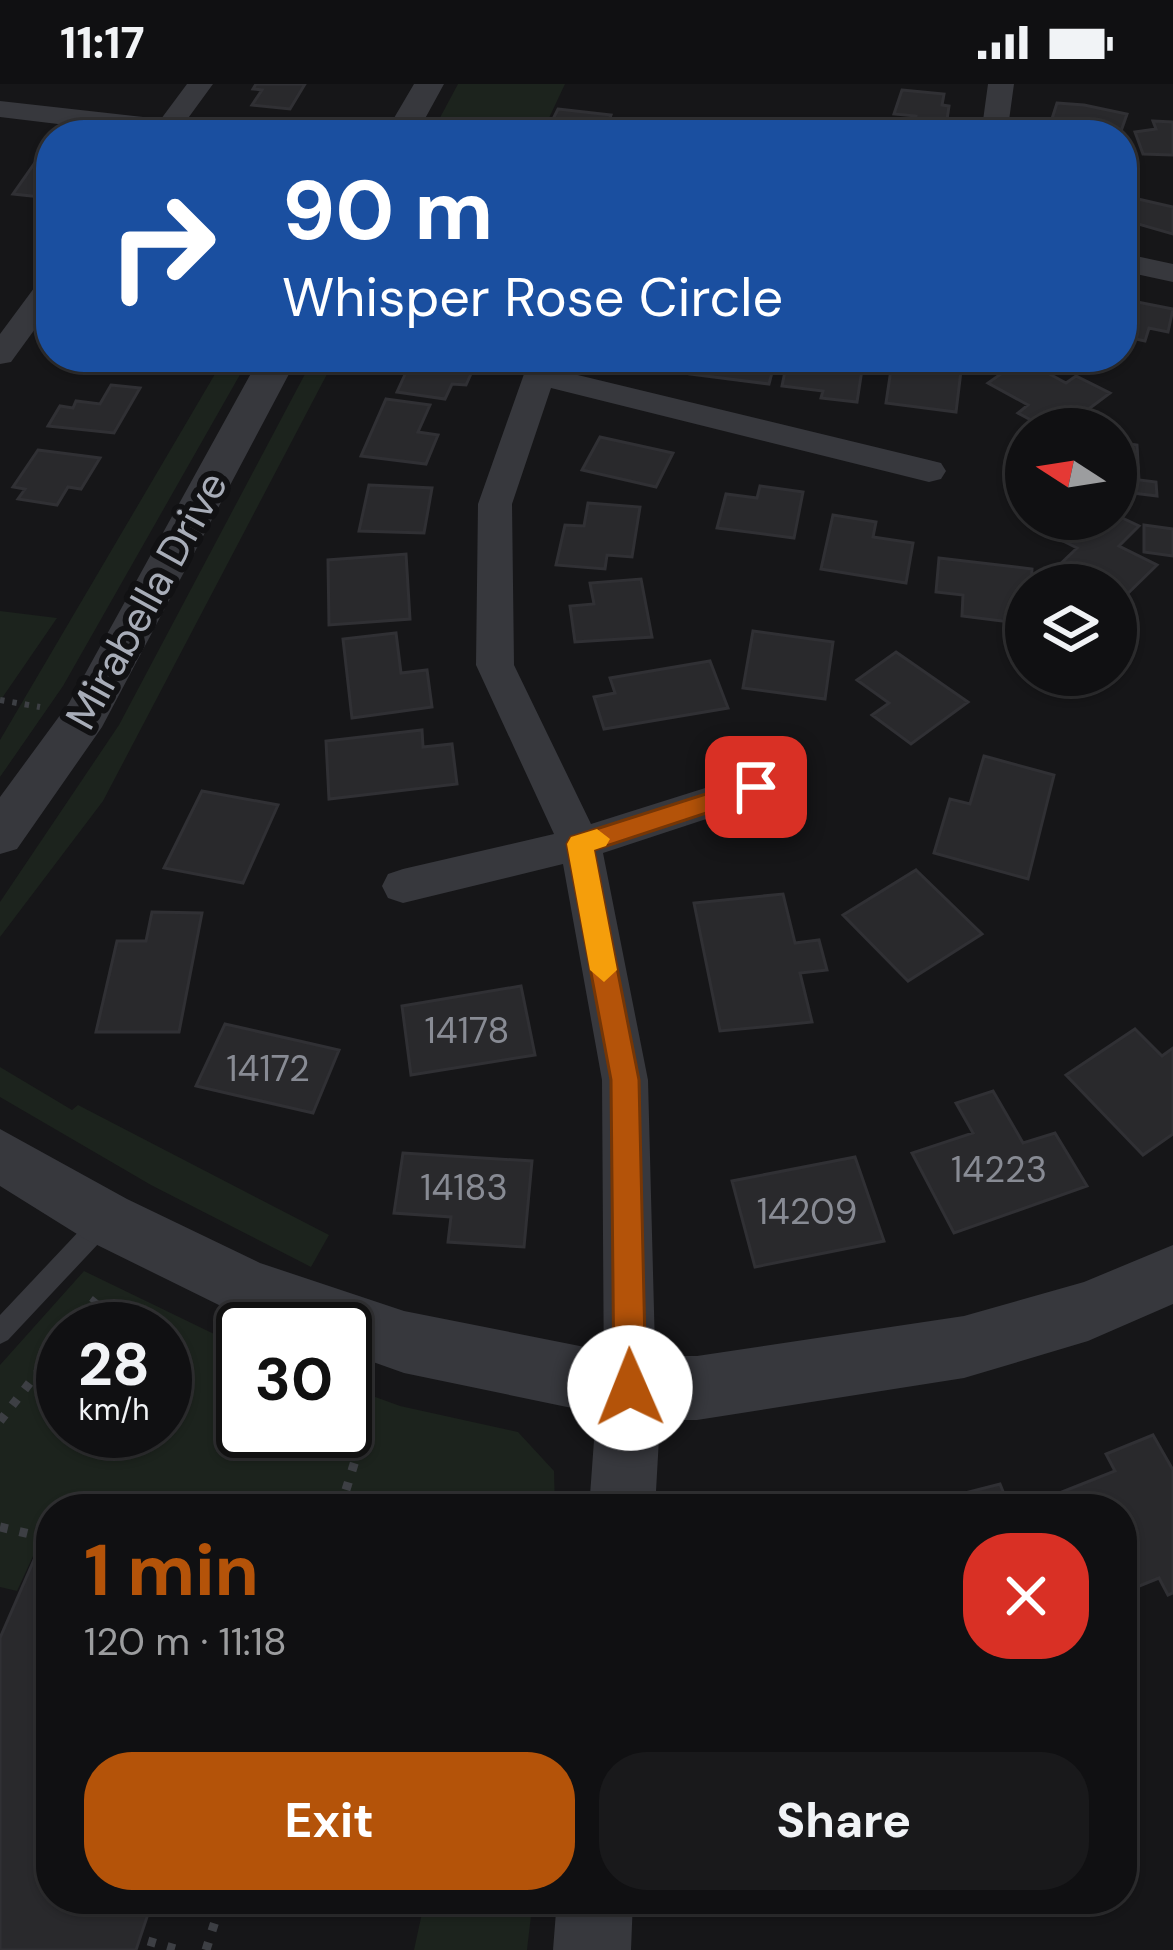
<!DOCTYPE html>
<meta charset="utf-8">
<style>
:root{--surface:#101012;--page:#19191b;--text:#f1f3f6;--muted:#9c9d9f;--line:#303032;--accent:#b45309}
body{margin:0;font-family:"DM Sans",sans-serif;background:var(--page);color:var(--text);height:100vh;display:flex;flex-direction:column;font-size:45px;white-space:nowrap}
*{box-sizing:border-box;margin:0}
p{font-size:39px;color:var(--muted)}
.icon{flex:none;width:66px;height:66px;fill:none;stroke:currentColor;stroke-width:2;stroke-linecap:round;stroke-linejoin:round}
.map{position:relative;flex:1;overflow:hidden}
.sheet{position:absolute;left:36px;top:1410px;width:1101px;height:420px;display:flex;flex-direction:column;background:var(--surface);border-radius:48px;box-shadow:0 3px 9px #0004,0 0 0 3px var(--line)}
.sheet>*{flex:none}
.banner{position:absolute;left:36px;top:36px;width:1101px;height:252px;border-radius:48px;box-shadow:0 3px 9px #0004,0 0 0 3px var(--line);background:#1a4fa0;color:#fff;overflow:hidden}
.needle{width:78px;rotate:282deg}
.fabs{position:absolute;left:1005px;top:324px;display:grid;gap:24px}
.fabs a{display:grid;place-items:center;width:132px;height:132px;border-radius:50%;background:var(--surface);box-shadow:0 3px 9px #0004,0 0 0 3px var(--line);font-size:60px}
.speed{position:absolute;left:36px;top:1218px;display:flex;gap:24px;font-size:60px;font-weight:700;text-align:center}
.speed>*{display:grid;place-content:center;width:156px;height:156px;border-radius:50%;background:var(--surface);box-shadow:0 3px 9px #0004,0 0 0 3px var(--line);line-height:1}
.speed small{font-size:30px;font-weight:400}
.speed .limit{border:6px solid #111;border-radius:18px;background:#fff;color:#111}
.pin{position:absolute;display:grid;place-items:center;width:102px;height:102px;color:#fff;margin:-51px;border-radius:24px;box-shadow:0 6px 18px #0006}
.me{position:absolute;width:132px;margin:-66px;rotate:359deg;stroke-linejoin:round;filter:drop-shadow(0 0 9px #0008)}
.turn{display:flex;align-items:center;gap:42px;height:252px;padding:0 48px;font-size:54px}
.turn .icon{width:156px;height:156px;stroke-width:2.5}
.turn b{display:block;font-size:84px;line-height:102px}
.round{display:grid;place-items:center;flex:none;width:126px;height:126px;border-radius:48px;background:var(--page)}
.overview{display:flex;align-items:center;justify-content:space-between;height:204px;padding:0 48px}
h1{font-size:72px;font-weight:700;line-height:90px;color:var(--accent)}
.cta{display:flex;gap:24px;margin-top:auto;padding:24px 48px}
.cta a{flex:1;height:138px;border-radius:48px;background:var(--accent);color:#fff;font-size:48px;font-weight:700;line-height:138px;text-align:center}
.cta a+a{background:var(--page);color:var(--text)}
.status{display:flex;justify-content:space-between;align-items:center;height:84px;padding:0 60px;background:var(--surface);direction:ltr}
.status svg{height:33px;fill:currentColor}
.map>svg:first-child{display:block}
.green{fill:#1c231d;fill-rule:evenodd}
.building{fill:#29292c;stroke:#303034;stroke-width:3}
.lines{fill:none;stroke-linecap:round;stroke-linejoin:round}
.path-far2{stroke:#3d3f44;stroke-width:6;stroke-dasharray:4.5 8;stroke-linecap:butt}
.path-far1{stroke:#3d3f44;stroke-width:8;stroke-dasharray:6 9;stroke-linecap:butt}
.path{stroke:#3d3f44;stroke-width:9;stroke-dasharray:8 12;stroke-linecap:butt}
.service{fill:#37383d;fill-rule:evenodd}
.minor{fill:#37383d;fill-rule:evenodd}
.tertiary{fill:#37383d;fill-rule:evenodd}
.route{fill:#b45309;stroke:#753606;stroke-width:3}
.slow{fill:#f59e0b}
.labels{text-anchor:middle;stroke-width:12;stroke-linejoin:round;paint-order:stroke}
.number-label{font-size:36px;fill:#888b94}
.street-label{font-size:42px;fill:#a8adb8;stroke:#111113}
</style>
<div class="status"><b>11:17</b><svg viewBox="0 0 49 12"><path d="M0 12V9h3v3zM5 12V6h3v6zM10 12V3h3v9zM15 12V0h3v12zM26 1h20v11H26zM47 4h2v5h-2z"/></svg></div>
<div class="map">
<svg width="1173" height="1866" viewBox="0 0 1173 1866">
<rect width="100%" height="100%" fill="#161618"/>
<!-- green -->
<path class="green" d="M458 0H565L541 51H436L435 43Z
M225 273H250L63 602 0 693V656Z
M314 273H336L103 717 0 853V818L119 641Z
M0 527 57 534 0 617Z
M0 983 72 1026 78 1021 329 1151 311 1183 151 1101 0 1013Z
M84 1187 243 1264V1347H345V1302L400 1322 518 1348 554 1387 555 1425H51V1447L45 1446 17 1507 0 1503V1281ZM165 1245V1347H63V1245Z
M425 1815H533L527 1866H414Z"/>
<!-- building -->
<path class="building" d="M256 0H305L290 25 252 21 262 6 253 5Z
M902 6 944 10 942 21 949 22 946 42 915 39 916 32 894 30Z
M1057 19 1084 21 1127 30 1121 47 1083 51 1050 41Z
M558 25 611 31 606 44 621 46 619 51 546 49Z
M639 35 696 42 693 51H632Z
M1153 37 1173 38V71L1143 70 1135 48 1156 45Z
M46 63 51 64V114L13 110Z
M1138 115 1173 123V150L1128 137Z
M1122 215 1173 225 1168 248 1149 244 1145 257 1122 252Z
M65 273H133L124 286 62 278Z
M413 273H472L478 274 466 301 452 300 445 315 397 308Z
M695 273H776L769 300 690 290Z
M788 273 863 279 857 318 821 314 823 307 782 302Z
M1022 275 1066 299 1076 292 1110 309 1062 345H1048L1018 329 1028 321 988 299Z
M892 279 961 287 956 328 886 319Z
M111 301 140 304 114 349 48 342 60 322 73 324 76 317 100 320Z
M386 315 430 321 418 348 438 351 426 380 361 372Z
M600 353 673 369 656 403 582 386Z
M1116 358 1137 361 1139 396 1156 398 1157 412 1116 407Z
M38 366 100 374 81 405 68 403 57 421 18 415 25 405 13 403Z
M369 401 432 404 424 449 359 447Z
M760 402 803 408 794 454 717 444 726 410 757 414Z
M588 419 640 423 632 473 607 471 605 485 556 481 565 441 584 442Z
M833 431 876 438 873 453 913 459 906 499 821 485Z
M1116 431 1139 442 1119 462 1157 481 1116 521V501H1073L1051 489 1077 464 1063 457 1087 435H1116Z
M1144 441 1173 445V472L1144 468Z
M406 470 410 535 329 541 328 476Z
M939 474 1032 485 1031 501H1026V540L962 532 963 511 936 508Z
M641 495 652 553 575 558 570 522 594 520 590 499Z
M753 547 833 558 825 615 743 604Z
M396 549 401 589 427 586 432 623 352 634 343 555Z
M896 568 968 618 911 660 872 631 889 619 857 596Z
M710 577 728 624 604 645 594 613 615 609 610 594Z
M422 646 423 663 452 660 457 700 329 715 326 657Z
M984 672 1054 691 1028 795 934 769 950 715 970 720Z
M202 707 278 721 243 799 164 784Z
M916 786 982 850 908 897 843 831Z
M783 810 795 859 819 856 827 886 800 889 812 938 720 947 694 819Z
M152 828 202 829 179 948H96L117 857H146Z
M521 902 535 971 411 991 402 922Z
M225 940 339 966 313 1029 196 1002Z
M1135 945 1162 972 1173 964V1050L1143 1071 1066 991Z
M993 1007 1023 1059 1055 1049 1087 1102 954 1149 912 1069 973 1049 956 1019Z
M403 1069 532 1077 524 1163 448 1158 451 1133 394 1129Z
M855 1073 884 1157 755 1183 732 1097Z
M1153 1351 1173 1386V1509L1168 1511 1159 1494 1122 1509V1425H1049L1044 1415 1115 1387 1106 1370Z
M1000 1400 1010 1425H944L952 1423 949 1413Z
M37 1469 51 1473V1815H153L136 1866H0V1554Z"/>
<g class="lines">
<!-- path-far2 -->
<path class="path-far2" d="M0 616 40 623"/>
<!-- path-far1 -->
<path class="path-far1" d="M83 1231 98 1212"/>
<!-- path -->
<path class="path" d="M72 1245 86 1228
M0 1337 63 1256
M340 1425 369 1332
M0 1443 51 1455
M148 1857 179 1866
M206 1866 222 1815"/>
<!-- service -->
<path class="service" d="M106 1124 114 1127 117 1135 114 1143 8 1256 0 1260V1231L98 1127Z"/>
<!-- minor -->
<path class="minor" d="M187 0H213L186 37 236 43 249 51H149L0 33V17L161 35Z
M988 0H1014L1007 51H981Z
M1122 169 1173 180V198L1122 187Z
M51 193V223L11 278 0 280V250L40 196Z
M530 273H562L557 286 929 376 941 379 946 387 941 395 929 398 551 304 512 420 514 581 591 740 756 688 770 692 776 703 770 714 603 769 648 996 656 1304 649 1323 630 1330 611 1323 604 1304 602 996 563 780 403 819 388 814 382 802 388 790 403 785 554 750 476 581 478 420Z"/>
<!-- tertiary -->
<path class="tertiary" d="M414 0H444L416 51H384Z
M260 273H298L102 643 17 765 0 770V713L69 619Z
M0 1045 127 1115 260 1179 404 1227 630 1272H697L964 1232 1084 1198 1173 1161V1220L1088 1257 964 1294 697 1336H660L655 1425H589L596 1329 404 1289 345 1268V1245H281L227 1225 85 1155 0 1102Z
M557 1815H633L631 1866H553Z"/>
</g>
<!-- route -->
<path class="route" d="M756 694 768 703 764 710 594 766 639 996 646 1304 641 1315 630 1320 619 1315 614 1304 611 996 567 760 571 753Z"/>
<!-- slow -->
<path class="slow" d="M597 745 610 755 606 762 594 766 617 886 604 898 590 886 567 760 571 753Z"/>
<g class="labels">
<!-- number labels -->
<g class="number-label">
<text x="467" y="959">14178</text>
<text x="268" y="997">14172</text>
<text x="999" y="1098">14223</text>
<text x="464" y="1116">14183</text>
<text x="807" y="1140">14209</text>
</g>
<!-- street labels -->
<g class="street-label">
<text transform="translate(146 516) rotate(-61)" y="15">Mirabella Drive</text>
</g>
</g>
</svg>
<div class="fabs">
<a><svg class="needle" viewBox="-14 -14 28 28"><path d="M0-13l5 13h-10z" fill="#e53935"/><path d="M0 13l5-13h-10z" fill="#9c9d9f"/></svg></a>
<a><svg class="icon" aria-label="layers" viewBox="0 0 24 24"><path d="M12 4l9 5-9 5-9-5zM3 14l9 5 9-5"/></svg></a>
</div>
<div class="speed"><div>28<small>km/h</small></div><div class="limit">30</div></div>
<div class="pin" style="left:756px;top:703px;background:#d93025"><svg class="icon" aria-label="arrive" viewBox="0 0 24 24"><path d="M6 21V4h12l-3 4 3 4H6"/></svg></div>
<svg class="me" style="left:630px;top:1304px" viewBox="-20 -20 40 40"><circle r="19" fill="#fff"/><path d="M0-13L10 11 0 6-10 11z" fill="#b45309"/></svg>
<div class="banner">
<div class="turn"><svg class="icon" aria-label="right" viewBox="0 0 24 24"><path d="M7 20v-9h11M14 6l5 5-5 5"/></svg><div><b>90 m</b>Whisper Rose Circle</div></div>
</div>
<section class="sheet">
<div class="overview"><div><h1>1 min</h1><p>120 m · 11:18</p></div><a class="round" style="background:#d93025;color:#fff"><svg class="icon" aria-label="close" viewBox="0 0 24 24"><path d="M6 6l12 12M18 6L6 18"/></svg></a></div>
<div class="cta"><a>Exit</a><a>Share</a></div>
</section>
</div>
